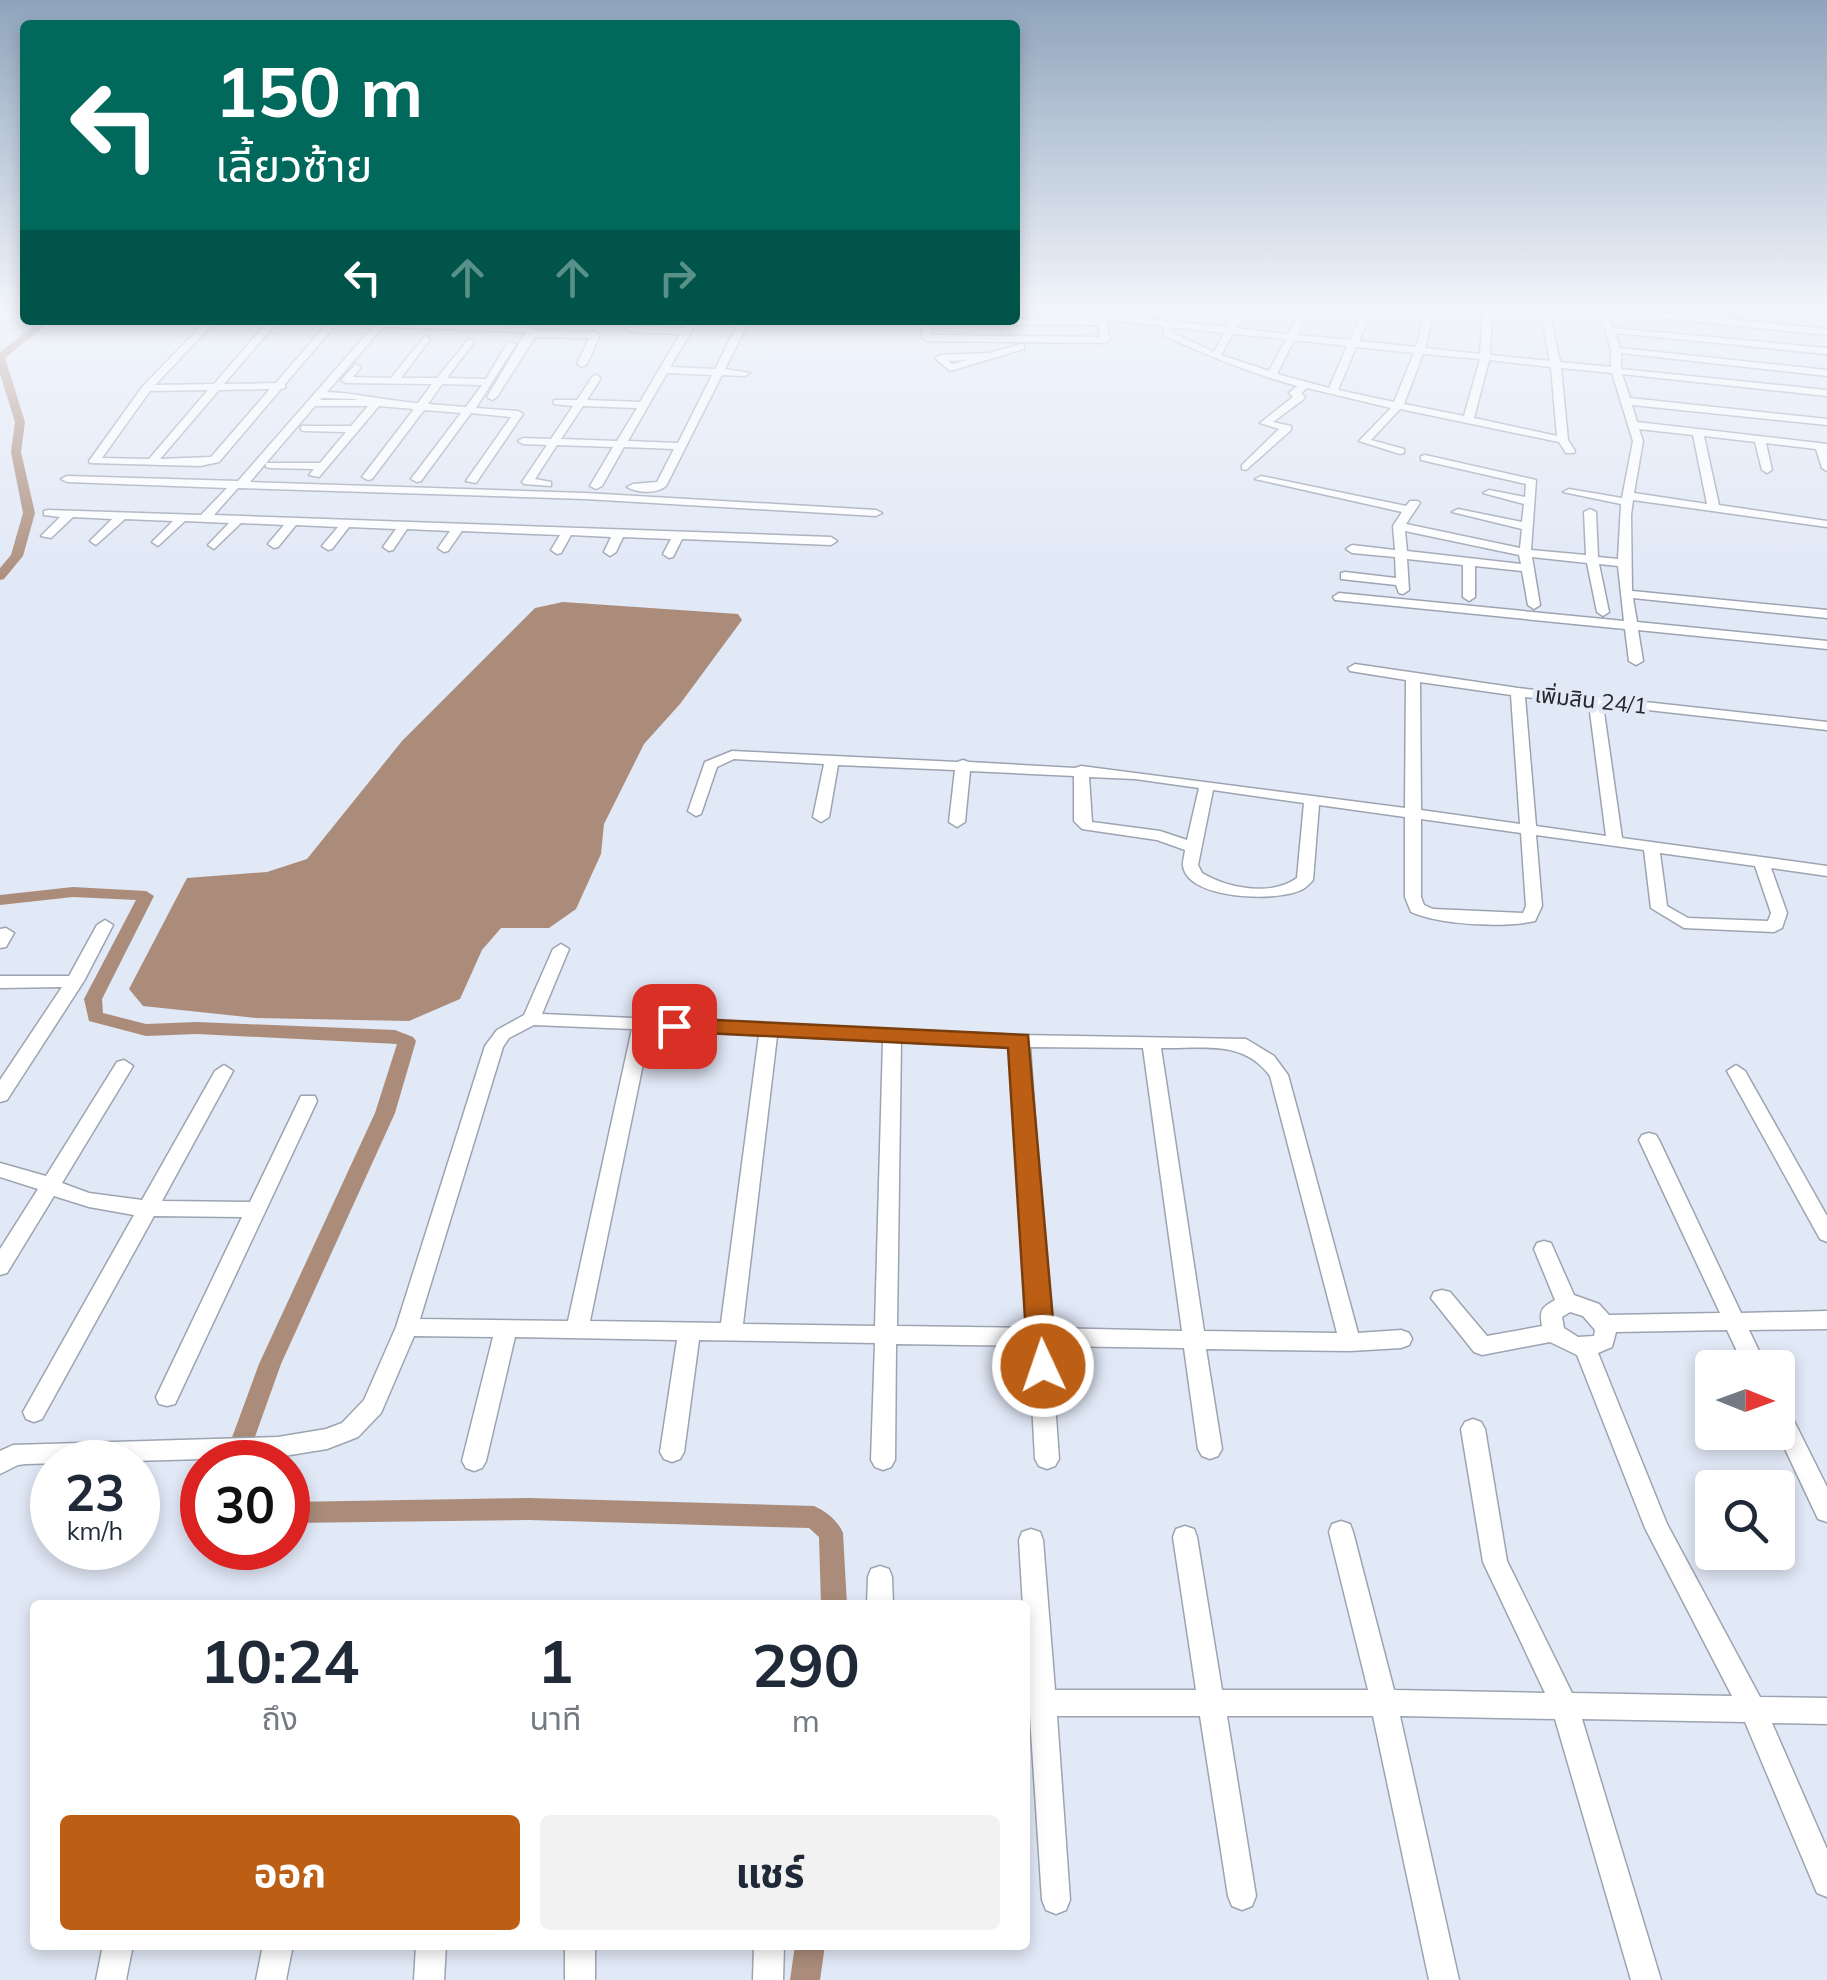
<!DOCTYPE html>
<html lang="th">
<meta charset="utf-8">
<style>
:root{--surface:#fff;--page:#f2f2f3;--text:#1f2937;--muted:#747a83;--accent:#bc5e13}
body{margin:0;font-family:Mulish,"Noto Sans Thai",sans-serif;background:var(--page);color:var(--text);height:100vh;display:flex;flex-direction:column;font-size:38px;white-space:nowrap}
*{box-sizing:border-box;margin:0}
p{font-size:32px;color:var(--muted)}
.icon{flex:none;width:55px;height:55px;fill:none;stroke:currentColor;stroke-width:2;stroke-linecap:round;stroke-linejoin:round}
.map{position:relative;flex:1;overflow:hidden}
.details{position:absolute;left:30px;top:1600px;width:1000px;height:350px;display:flex;flex-direction:column;background:var(--surface);border-radius:10px;box-shadow:0 5px 15px #0003}
.details>*{flex:none}
.banner{position:absolute;left:20px;top:20px;width:1000px;height:305px;border-radius:10px;box-shadow:0 5px 15px #0003;background:#00695c;color:#fff;overflow:hidden}
.needle{width:65px;rotate:91deg}
.buttons{position:absolute;left:1695px;top:1350px;display:grid;gap:20px}
.buttons a{display:grid;place-items:center;width:100px;height:100px;border-radius:10px;background:var(--surface);box-shadow:0 5px 15px #0003;font-size:50px}
.speed{position:absolute;left:30px;top:1440px;display:flex;gap:20px;font-size:50px;font-weight:700;text-align:center}
.speed>*{display:grid;place-content:center;width:130px;height:130px;border-radius:50%;background:var(--surface);box-shadow:0 5px 15px #0003;line-height:1}
.speed small{font-size:25px;font-weight:400}
.speed .limit{border:15px solid #d22;background:#fff;color:#111}
.pin{position:absolute;display:grid;place-items:center;width:85px;height:85px;color:#fff;margin:-42px;border-radius:20px;box-shadow:0 5px 15px #0006}
.me{position:absolute;width:110px;margin:-55px;rotate:357deg;stroke-linejoin:round;filter:drop-shadow(0 0 8px #0008)}
.turn{display:flex;align-items:center;gap:35px;height:210px;padding:0 30px;font-size:45px}
.turn .icon{width:130px;height:130px;stroke-width:2.5}
.turn b{display:block;font-size:70px;line-height:85px}
.lanes{display:flex;align-items:center;height:95px;padding:0 30px;background:#0003;justify-content:center;gap:50px;direction:ltr}
.lanes .off{opacity:.35}
.eta{display:flex;justify-content:space-evenly;align-items:center;height:170px;text-align:center}
.eta b{font-size:60px;font-weight:700;line-height:70px}
.cta{display:flex;gap:20px;margin-top:auto;padding:20px 30px}
.cta a{flex:1;height:115px;border-radius:10px;background:var(--accent);color:#fff;font-size:40px;font-weight:700;line-height:115px;text-align:center}
.cta a+a{background:var(--page);color:var(--text)}
.map>svg:first-child{display:block}
.water{fill:#ab8c7a}
.lines{fill:none;stroke-linecap:round;stroke-linejoin:round}
.canal{fill:#ab8c7a;fill-rule:evenodd}
.minor-casing{stroke:#9da4b1;stroke-width:3}
.minor{fill:#fff;fill-rule:evenodd}
.route{fill:#bc5e13;stroke:#7a3d0c;stroke-width:2.5}
.labels{text-anchor:middle;stroke-width:9;stroke-linejoin:round;paint-order:stroke}
.far-street-label{font-size:22px;fill:#24262b;stroke:#e1e8f6}
</style>
<div class="map">
<svg width="1827" height="1980" viewBox="0 0 1827 1980">
<rect width="100%" height="100%" fill="#e1e8f6"/>
<!-- water -->
<path class="water" d="M563 602 738 614 742 620 680 704 644 744 604 824 601 854 576 909 549 928H501L482 950 460 999 409 1021 256 1018 143 1006 129 989 187 878 267 872 307 859 402 741 535 608Z"/>
<g class="lines">
<!-- canal -->
<path class="canal" d="M41 320H52L5 358 25 422 21 452 35 513 23 556 4 579 0 580V568L11 555 23 513 11 452 15 422 0 374V352Z
M73 887 146 891 154 896 102 999 103 1013 146 1024 197 1022 395 1030 413 1037 416 1041 395 1113 281 1364 246 1462H223L259 1364 375 1113 397 1044 197 1034 146 1036 89 1021 84 999 136 900 73 897 0 905V895Z
M529 1498 814 1506C826 1511 838 1521 843 1533L847 1605H821L819 1537 809 1528 529 1520 288 1523V1502Z
M795 1945H825L820 1980H790Z"/>
<!-- minor casing -->
<g class="minor-casing">
<path id="minor" d="M13 307H23L0 324V317Z
M1095 307H1103L1105 315 1167 321 1175 307H1183L1176 322 1227 327 1239 307H1247L1236 328 1288 334 1303 307H1311L1297 335 1350 340 1365 307H1373L1359 341 1416 347 1427 307H1435L1425 348 1480 354 1483 311 1457 307 1540 310V307H1548L1560 362 1611 367V350L1598 307H1606L1613 328 1827 348V354L1615 333 1620 348 1827 370V376L1621 353V369L1827 390V396L1622 374 1630 398 1827 419V425L1632 405 1637 422 1827 444V471L1822 468 1816 449 1766 443 1772 470 1767 473 1762 470 1755 442 1704 436 1719 505 1827 521V527L1633 500 1631 515 1632 591 1827 610V618L1633 598 1637 622 1827 641V649L1638 630 1643 661 1636 665 1629 661 1625 629 1335 600 1333 597 1339 593 1624 621 1618 566 1599 564 1609 612 1603 616 1597 612 1587 563 1532 557 1540 605 1534 609 1528 605 1522 571 1475 566V597L1469 601 1463 597V565L1407 559 1409 590 1403 594 1399 593 1396 585 1341 579V573L1345 572 1396 578 1395 557 1352 553 1346 549 1352 545 1395 550 1393 526 1402 512 1255 479 1261 476 1406 506 1410 501H1418L1420 503 1406 524 1520 548 1522 529 1452 512 1458 509 1522 522 1524 504 1483 493 1489 490 1525 497 1526 484 1421 460V456L1425 455 1536 480 1531 550 1586 555 1584 512 1590 509 1596 512 1598 557 1618 559 1621 504 1563 492 1569 489 1622 498 1633 441 1612 373 1561 368 1568 440 1575 451 1574 453H1566L1559 442 1400 409 1371 440 1404 449V453L1400 454 1359 441 1391 408 1307 388 1301 393 1305 397 1304 399 1273 422 1291 426V430L1246 470 1242 469V465L1279 429 1260 423 1293 397 1289 393 1297 386C1251 373 1207 356 1163 335L1165 326 1106 320 1110 340 1105 343 928 341 923 338 921 320 1097 319ZM1492 312 1541 315 1550 361 1490 355ZM931 324 1098 325 1100 337 932 335ZM1173 327 1224 333 1214 352 1171 332ZM1233 334 1286 339 1269 371 1221 355ZM1294 340 1347 346 1329 388 1277 374ZM1356 347 1414 353 1394 402 1338 390ZM1423 354 1480 359 1464 416 1404 404ZM1489 360 1551 367 1557 436 1474 418ZM1639 429 1693 435 1707 504 1634 493 1643 441ZM1405 531 1519 555 1521 564 1407 551Z
M1714 307H1729L1751 314 1747 317Z
M1663 313 1827 329V335L1660 318Z
M207 320H217L155 385 214 384 269 320H279L224 384 276 383 330 320H340L285 384V388L281 389 219 462 200 466 90 463 89 461 143 386ZM270 389 211 457 160 459 219 390ZM208 390 149 459 102 458 150 391Z
M379 320 530 326 536 331 595 332 600 335 587 364 582 367 577 364 589 338 535 337 497 397 492 400 487 397 526 332 383 327 327 392C358 393 387 401 418 403L432 384 346 383 341 380 356 364 361 367 353 377 391 378 425 336 430 339 401 378H437L469 339 474 342 447 378 486 379 508 342 516 344 476 408 518 411 523 414 476 483 466 481 511 417 471 413 421 481 417 482 411 479 461 413 424 410 372 479 368 480 362 477 414 409 379 406 319 477 309 475 314 469 270 468 266 467V463L250 482 585 493 876 510 882 513 876 516 585 499 238 488 214 515 831 537 837 541 831 545 682 539 673 557 669 558 663 554 671 539 623 537 616 552 610 556 604 552 611 537 571 535 561 553 557 554 551 550 560 535 462 531 448 551 444 552 438 548 450 531 407 529 393 550 389 551 383 547 396 529 349 527 332 549 328 550 322 546 338 527 296 525 278 547 274 548 268 544 284 525 241 523 214 549 208 545 229 523 185 521 158 546 152 542 173 521 125 519 96 545 90 541 112 519 73 517 51 538 41 536 60 517 44 515V511L48 510 201 515 227 488 67 482 61 479 67 476 238 481ZM442 384 482 385 466 407 428 404ZM322 398 355 399 358 400H320ZM315 406H368L351 426H301V430L305 431 346 432 320 463H266Z
M688 320H698L670 367 715 369 740 320H750L725 369 750 373 745 376 722 375 666 486C657 494 637 493 627 487L633 484 657 482 674 449 624 447 602 486 596 489 590 486 613 447 557 445 535 479 551 482V486L524 484 522 482 547 445 523 444 518 441 523 438 551 439 573 406 554 404V400H577L593 376 596 375 601 378 587 400 640 402 680 334 631 332 626 329 631 326 684 328ZM667 373 712 375 678 443 628 441ZM583 406 637 408 617 441 561 439Z
M1021 344 1024 345V349L950 371 935 358 940 355 990 353ZM968 360 952 364 948 361Z
M1355 664 1518 688 1827 722V730L1603 705 1622 838 1827 866V876L1771 868 1787 913 1782 928 1774 932 1684 928 1651 908 1644 850 1536 835 1542 906 1535 921C1504 928 1440 925 1411 912L1405 897V817L1319 805 1313 880C1309 884 1306 888 1301 890 1277 902 1188 900 1183 866 1182 864 1185 853 1185 850L1157 840 1082 829 1074 821V776L970 771 965 822 957 827 949 822 955 770 838 765 829 817 821 822 813 817 824 764 734 759 717 767 701 814 696 816 688 811 705 762 732 751 957 762 963 760 969 762 1075 768 1081 766 1405 808 1406 680 1350 671 1348 668ZM1420 682 1511 695 1520 824 1421 810ZM1525 697 1589 704 1606 836 1536 826ZM1089 777 1135 779 1199 788 1187 840 1160 831 1092 822ZM1213 790 1304 803 1297 878C1271 897 1227 888 1202 873L1198 865ZM1421 819 1521 833 1526 906 1523 913 1433 909 1424 905 1421 897ZM1660 853 1755 866 1771 913 1768 921 1688 918 1667 906Z
M105 920 113 925 84 981 7 1100 0 1102V1080L62 987 0 988V976H69L97 925Z
M6 928 14 933 6 947 0 948V929Z
M561 944 569 949 542 1014 1020 1035 1246 1039 1274 1056 1288 1075 1358 1333 1401 1330 1409 1333 1412 1339 1409 1345 1401 1348 1350 1351 1206 1349 1222 1449 1218 1456 1210 1459 1202 1456 1198 1449 1184 1348 1051 1346 1059 1459 1055 1466 1047 1469 1039 1466 1035 1459 1029 1346 896 1344 895 1460 891 1467 883 1470 875 1467 871 1460 875 1343 699 1340 684 1452 680 1459 672 1462 664 1459 660 1452 677 1340 515 1337 486 1461 482 1468 474 1471 466 1468 462 1461 493 1337 414 1336 381 1413 358 1437 327 1449 278 1457 26 1464 18 1465 0 1474V1451L13 1445 278 1437 326 1429 342 1423 364 1400 396 1327 485 1046 497 1030 524 1015 553 949ZM534 1025 632 1029 568 1321 420 1319 503 1047 509 1038ZM650 1030 759 1035 721 1323 590 1321ZM777 1036 883 1041 875 1326 743 1324ZM901 1042 1011 1047 1028 1328 897 1326ZM1030 1047 1143 1048 1182 1331 1049 1328ZM1161 1048C1202 1049 1243 1039 1270 1076L1337 1333 1204 1331Z
M124 1060 133 1066 62 1183 89 1193 142 1200 215 1071 224 1065 233 1071 162 1201 250 1202 301 1096H315L317 1101 175 1404 167 1406 159 1404 156 1397 242 1217 154 1216 42 1419 34 1422 26 1419 23 1412 134 1215 89 1207 54 1196 7 1273 0 1275V1249L38 1189 0 1177V1163L46 1176 117 1062Z
M1736 1065 1745 1071 1827 1216V1242L1820 1239 1727 1071Z
M1649 1133 1656 1135 1659 1140 1741 1313 1827 1311V1329L1749 1330 1767 1368H1745L1727 1330 1616 1332 1612 1347 1598 1353 1667 1524 1760 1697 1827 1698V1724L1772 1723 1827 1849V1897L1817 1893 1745 1722 1582 1719 1661 1980H1631L1555 1719 1400 1716 1459 1980H1429L1373 1716H1227L1256 1896 1252 1906 1242 1910 1232 1906 1228 1896 1200 1716H1057L1070 1900 1066 1910 1056 1914 1046 1910 1042 1900 1030 1716H1025V1690H1028L1019 1540 1022 1532 1031 1529 1040 1532 1043 1540 1055 1690H1196L1173 1537 1176 1529 1185 1526 1194 1529 1197 1537 1222 1690H1368L1329 1532 1332 1524 1341 1521 1350 1524 1353 1532 1394 1690 1545 1693 1483 1562 1461 1429 1465 1422 1473 1419 1481 1422 1485 1429 1507 1561 1572 1693 1732 1696 1645 1528 1577 1355 1550 1342 1482 1355 1474 1352 1431 1298 1434 1292 1442 1290 1450 1292 1487 1336 1542 1326C1539 1310 1542 1307 1555 1300L1534 1249 1537 1243 1544 1241 1551 1243 1574 1295 1599 1304 1609 1315 1720 1313 1639 1140 1642 1135ZM1570 1312 1583 1316 1595 1330 1594 1336 1578 1337 1564 1328 1562 1317Z
M1778 1402 1786 1405 1827 1487V1522L1818 1519 1777 1432Z
M880 1566 889 1569 892 1577 893 1605H867L868 1577 871 1569Z
M103 1945H133L126 1980H96Z
M263 1945H293L286 1980H256Z
M416 1945H446L444 1980H414Z
M565 1945H595V1980H565Z
M754 1945H784L783 1980H753Z"/>
</g>
<!-- minor -->
<use href="#minor" class="minor"/>
</g>
<!-- sky -->
<linearGradient id="sky" x2="0" y2="1"><stop stop-color="#8fa4bc"/><stop offset="0.53" stop-color="#f2f5fb"/><stop offset="1" stop-color="#f2f5fb" stop-opacity="0"/></linearGradient>
<rect width="1827" height="584" fill="url(#sky)"/>
<!-- route -->
<path class="route" d="M674 1018 1028 1035 1057 1366 1053 1374 1043 1378 1033 1374 1028 1366 1008 1048 665 1031 662 1026 665 1020Z"/>
<g class="labels">
<!-- far-street labels -->
<g class="far-street-label">
<text transform="translate(1591 700) rotate(6)" y="8">เพิ่มสิน 24/1</text>
</g>
</g>
</svg>
<div class="buttons">
<a><svg class="needle" viewBox="-14 -14 28 28"><path d="M0-13l5 13h-10z" fill="#e53935"/><path d="M0 13l5-13h-10z" fill="#747a83"/></svg></a>
<a><svg class="icon" aria-label="search" viewBox="0 0 24 24"><circle cx="10" cy="10" r="6"/><path d="M15 15l6 6"/></svg></a>
</div>
<div class="speed"><div>23<small>km/h</small></div><div class="limit">30</div></div>
<div class="pin" style="left:674px;top:1026px;background:#d93025"><svg class="icon" aria-label="arrive" viewBox="0 0 24 24"><path d="M6 21V4h12l-3 4 3 4H6"/></svg></div>
<svg class="me" style="left:1043px;top:1366px" viewBox="-20 -20 40 40"><circle r="17" fill="#bc5e13" stroke="#fff" stroke-width="3"/><path d="M0-11L8 9 0 5-8 9z" fill="#fff"/></svg>
<div class="banner">
<div class="turn"><svg class="icon" aria-label="left" viewBox="0 0 24 24"><path d="M17 20v-9H6M10 6l-5 5 5 5"/></svg><div><b>150 m</b>เลี้ยวซ้าย</div></div>
<div class="lanes"><svg class="icon" aria-label="left" viewBox="0 0 24 24"><path d="M17 20v-9H6M10 6l-5 5 5 5"/></svg><svg class="icon off" aria-label="ahead" viewBox="0 0 24 24"><path d="M12 20V5M6 11l6-6 6 6"/></svg><svg class="icon off" aria-label="ahead" viewBox="0 0 24 24"><path d="M12 20V5M6 11l6-6 6 6"/></svg><svg class="icon off" aria-label="right" viewBox="0 0 24 24"><path d="M7 20v-9h11M14 6l5 5-5 5"/></svg></div>
</div>
<section class="details">
<div class="eta">
<div><b>10:24</b><p>ถึง</p></div>
<div><b>1</b><p>นาที</p></div>
<div><b>290</b><p>m</p></div>
</div>
<div class="cta"><a>ออก</a><a>แชร์</a></div>
</section>
</div>
